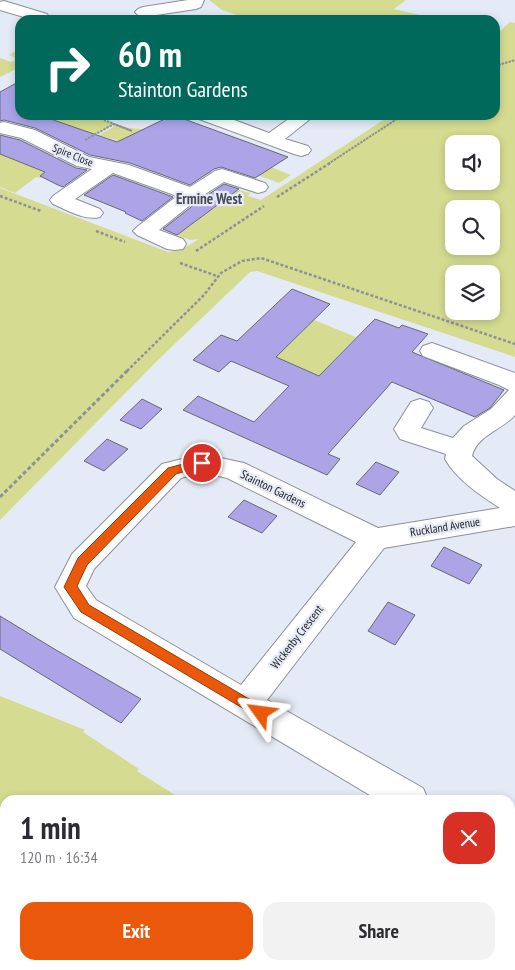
<!DOCTYPE html>
<meta charset="utf-8">
<style>
:root{--surface:#fff;--page:#f2f2f3;--text:#2b2b33;--muted:#7c7c81;--accent:#ea580c}
body{margin:0;font-family:"PT Sans Narrow",sans-serif;background:var(--page);color:var(--text);height:100vh;display:flex;flex-direction:column;font-size:19px;white-space:nowrap}
*{box-sizing:border-box;margin:0}
p{font-size:16px;color:var(--muted)}
.icon{flex:none;width:28px;height:28px;fill:none;stroke:currentColor;stroke-width:2;stroke-linecap:round;stroke-linejoin:round}
.map{position:relative;flex:1;overflow:hidden}
.side{position:absolute;left:0px;top:795px;width:515px;height:175px;display:flex;flex-direction:column;background:var(--surface);border-radius:15px 15px 0 0;box-shadow:0 2px 8px #0003}
.side>*{flex:none}
.hud{position:absolute;left:15px;top:15px;width:485px;height:105px;border-radius:15px;box-shadow:0 2px 8px #0003;background:#00695c;color:#fff;overflow:hidden}
.fabs{position:absolute;left:445px;top:135px;display:grid;gap:10px}
.fabs a{display:grid;place-items:center;width:55px;height:55px;border-radius:10px;background:var(--surface);box-shadow:0 2px 8px #0003;font-size:25px}
.pin{position:absolute;display:grid;place-items:center;width:42px;height:42px;color:#fff;margin:-21px;border:2px solid #fff;border-radius:50%;box-shadow:0 1px 5px #0007}
.me{position:absolute;width:55px;margin:-28px;rotate:301deg;stroke-linejoin:round;filter:drop-shadow(0 0 4px #0008)}
.turn{display:flex;align-items:center;gap:18px;height:105px;padding:0 20px;font-size:22px}
.turn .icon{width:65px;height:65px;stroke-width:2.5}
.turn b{display:block;font-size:35px;line-height:42px}
.round{display:grid;place-items:center;flex:none;width:52px;height:52px;border-radius:15px;background:var(--page)}
.summary{display:flex;align-items:center;justify-content:space-between;height:85px;padding:0 20px}
h1{font-size:30px;font-weight:800;line-height:38px}
.action{display:flex;gap:10px;margin-top:auto;padding:10px 20px}
.action a{flex:1;height:58px;border-radius:15px;background:var(--accent);color:#fff;font-size:20px;font-weight:800;line-height:58px;text-align:center}
.action a+a{background:var(--page);color:var(--text)}
.map>svg:first-child{display:block}
.green{fill:#d5db90;fill-rule:evenodd}
.building{fill:#ada4e8;stroke:#686872}
.lines{fill:none;stroke-linecap:round;stroke-linejoin:round}
.minor-casing{stroke:#8b909b;stroke-width:2}
.path-far2{stroke:#8d9199;stroke-width:2;stroke-dasharray:2.5 1;stroke-linecap:butt}
.path-far1{stroke:#8d9199;stroke-width:2.5;stroke-dasharray:3 2;stroke-linecap:butt}
.path{stroke:#8d9199;stroke-width:3;stroke-dasharray:4 2.5;stroke-linecap:butt}
.minor{fill:#fff;fill-rule:evenodd}
.route{fill:#ea580c;stroke:#983908}
.labels{text-anchor:middle;stroke-width:4.5;stroke-linejoin:round;paint-order:stroke}
.far-street-label{font-size:11px;fill:#1c1e22;stroke:#e5ebf6}
.street-label{font-size:12px;fill:#1c1e22;stroke:#e5ebf6}
.far-district-label{font-size:15px;font-weight:bold;fill:#464b54;stroke:#e5ebf6}
</style>
<div class="map">
<svg width="515" height="970" viewBox="0 0 515 970">
<rect width="100%" height="100%" fill="#e5ebf6"/>
<!-- green -->
<path class="green" d="M209 0H406L394 9 441 20H252L222 10Z
M510 22 515 23V357L257 271 250 272 159 359 0 520V188L168 252 181 250 199 239 190 240 177 235 239 190 250 193 248 196 261 200 391 115H495V33H498ZM454 144H491V181H454ZM454 209H491V246H454ZM454 274H491V311H454Z
M20 49V67L0 77V58L11 62 17 59 9 55Z
M41 115H105L110 117 105 121 114 124 94 135Z
M117 125C129 129 136 128 148 130L134 146 99 135Z
M0 149 63 165 41 178 36 177 15 193 0 187Z
M238 154 291 175 279 183 223 162 210 172 217 175 213 177 179 162Z
M314 320 356 337 319 376 276 357Z
M0 696 85 730 83 732 139 769 137 771 183 800H5V965H427L434 970H0Z"/>
<!-- building -->
<path class="building" d="M20 81V115H39L117 142 173 115 288 157 255 178 221 167 214 169 190 185 130 163 90 155 35 128 4 120 0 121V92Z
M0 135 20 140 76 168 87 170 63 187 58 185 40 176 45 172 0 154Z
M113 175 173 197 142 221 125 213 126 212 84 195Z
M224 184 239 189 177 235 163 229 200 200Z
M292 289 330 304 276 357 319 376 375 319 399 328 402 325 428 334 412 352 504 390 490 408 475 417 392 382 328 454 340 459 327 475 183 410 198 396 254 422 289 386 231 361 219 372 193 360 221 335 237 341Z
M142 399 162 409 141 429 120 420Z
M107 439 128 449 104 471 84 461Z
M376 462 399 472 380 495 356 484Z
M244 500 277 516 262 533 228 517Z
M444 547 482 565 469 584 431 566Z
M388 602 415 615 395 645 368 631Z
M0 616 56 650 141 699 121 723 0 649Z"/>
<g class="lines">
<!-- minor casing -->
<g class="minor-casing">
<path id="minor" d="M188 0H204L201 7 196 9 143 17 138 15 135 12 138 9 143 7Z
M4 1 47 14 49 17 47 20H34L0 10V2Z
M196 115H221L269 133 294 115H315L285 139 308 146 311 150 308 154 301 156 294 154 199 119Z
M4 122 35 130 89 157 129 165 190 187 215 171 222 169 265 183 268 187 265 191 258 193 224 182 199 198 159 230 183 239 186 244 183 249 175 250 167 249 137 235 133 231 137 227 177 196 113 173 75 199 100 209 103 213 100 217C85 221 67 210 53 204L50 200 53 196 92 169 77 166 21 138 0 133V123Z
M432 343 515 373V415C502 430 477 435 472 456L497 479 515 491V526L384 548 267 700 423 788 428 800H378L74 618 55 587 72 554 162 464 202 454 244 463 378 528 500 508C480 495 457 480 445 459L446 454 400 439 394 429 411 402 420 399 429 402 433 408 421 428 453 438 464 426 491 409 509 390 499 385 423 356 420 351 423 346ZM202 472 227 478 356 542 241 685 96 600 86 586 94 569 181 478Z
M510 840 515 842V879L510 877Z"/>
</g>
<!-- path-far2 -->
<path class="path-far2" d="M495 66 515 60
M85 140 114 124 132 131 104 120
M328 164 403 115"/>
<!-- path-far1 -->
<path class="path-far1" d="M0 196 41 211
M277 197 330 163
M96 231 125 242
M196 251 264 206
M180 263 217 276
M127 371 204 295 221 273 242 261 261 258 515 344"/>
<!-- path -->
<path class="path" d="M0 497 128 370"/>
<!-- minor -->
<use href="#minor" class="minor"/>
</g>
<!-- route -->
<path class="route" d="M202 459 206 460 208 463 206 465 176 474 87 565 77 586 89 605 266 709 268 713 266 717 261 719 81 612 64 587 78 558 168 468Z"/>
<g class="labels">
<!-- far-street labels -->
<g class="far-street-label">
<text transform="translate(73 155) rotate(22)" y="4">Spire Close</text>
</g>
<!-- street labels -->
<g class="street-label">
<text transform="translate(273 489) rotate(26)" y="4">Stainton Gardens</text>
<text transform="translate(445 527) rotate(-9)" y="4">Ruckland Avenue</text>
<text transform="translate(297 637) rotate(-52)" y="4">Wickenby Crescent</text>
</g>
<!-- far-district labels -->
<g class="far-district-label">
<text x="209" y="204">Ermine West</text>
</g>
</g>
</svg>
<div class="fabs">
<a><svg class="icon" aria-label="sound" viewBox="0 0 24 24"><path d="M4 9h4l5-4v14l-5-4H4zM17 9q2 3 0 6"/></svg></a>
<a><svg class="icon" aria-label="search" viewBox="0 0 24 24"><circle cx="10" cy="10" r="6"/><path d="M15 15l6 6"/></svg></a>
<a><svg class="icon" aria-label="layers" viewBox="0 0 24 24"><path d="M12 4l9 5-9 5-9-5zM3 14l9 5 9-5"/></svg></a>
</div>
<div class="pin" style="left:202px;top:463px;background:#d93025"><svg class="icon" aria-label="arrive" viewBox="0 0 24 24"><path d="M6 21V4h12l-3 4 3 4H6"/></svg></div>
<svg class="me" style="left:261px;top:713px" viewBox="-20 -20 40 40"><path d="M0-17L14 15 0 8-14 15z" fill="#ea580c" stroke="#fff" stroke-width="4"/></svg>
<div class="hud">
<div class="turn"><svg class="icon" aria-label="right" viewBox="0 0 24 24"><path d="M7 20v-9h11M14 6l5 5-5 5"/></svg><div><b>60 m</b>Stainton Gardens</div></div>
</div>
<section class="side">
<div class="summary"><div><h1>1 min</h1><p>120 m · 16:34</p></div><a class="round" style="background:#d93025;color:#fff"><svg class="icon" aria-label="close" viewBox="0 0 24 24"><path d="M6 6l12 12M18 6L6 18"/></svg></a></div>
<div class="action"><a>Exit</a><a>Share</a></div>
</section>
</div>
